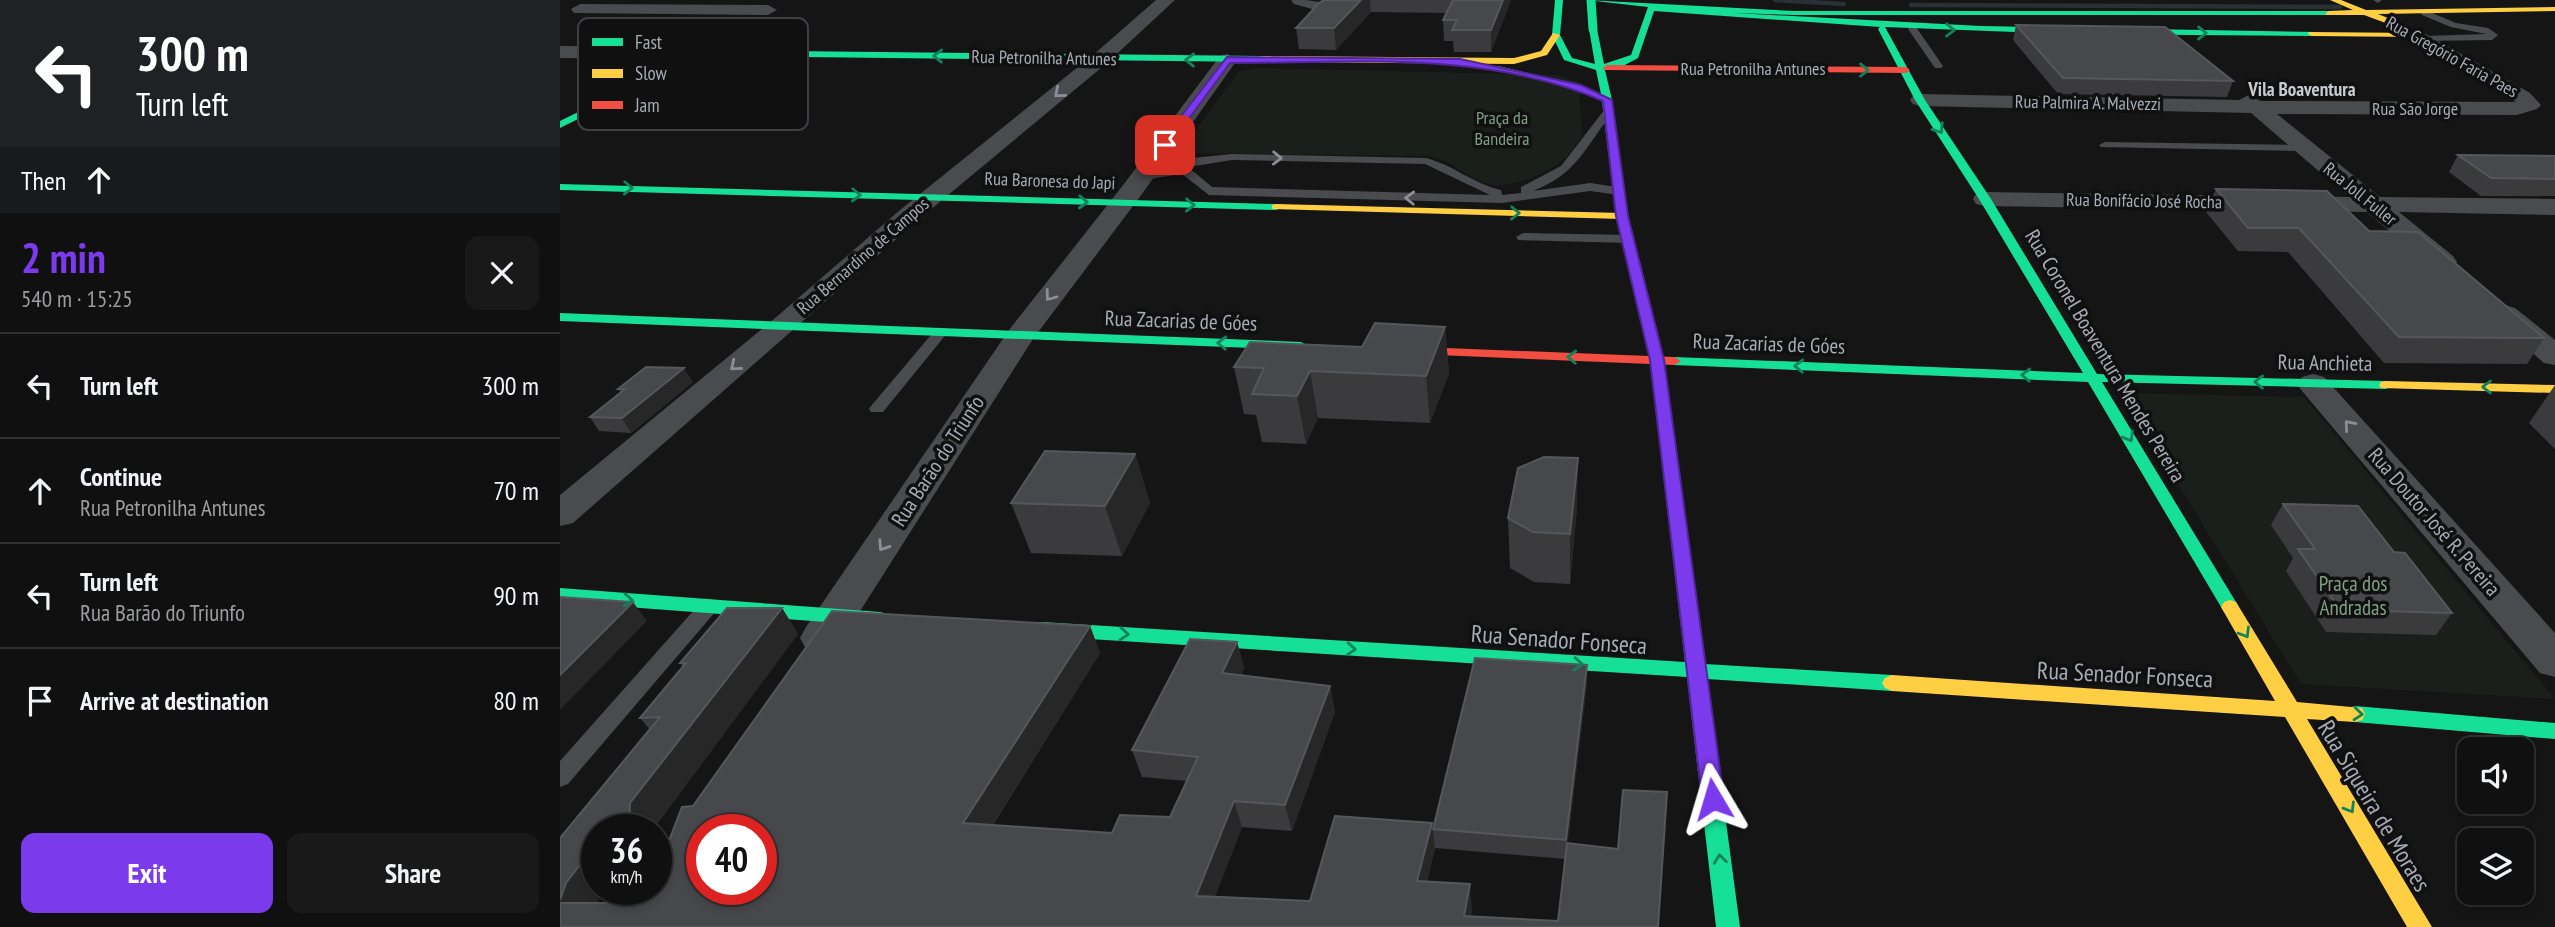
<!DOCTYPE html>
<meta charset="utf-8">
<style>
:root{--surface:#101010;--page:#191919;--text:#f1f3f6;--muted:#9c9d9f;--line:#303030;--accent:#7c3aed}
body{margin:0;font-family:"PT Sans Narrow",sans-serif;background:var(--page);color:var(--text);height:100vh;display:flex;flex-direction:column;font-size:26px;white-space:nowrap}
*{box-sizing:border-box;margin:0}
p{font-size:23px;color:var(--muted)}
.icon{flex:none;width:38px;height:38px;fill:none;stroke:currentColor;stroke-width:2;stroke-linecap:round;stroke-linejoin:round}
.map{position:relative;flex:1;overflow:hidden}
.side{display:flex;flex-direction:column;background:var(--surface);width:560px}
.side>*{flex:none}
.hud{background:#202124;color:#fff;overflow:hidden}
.fabs{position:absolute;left:1897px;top:737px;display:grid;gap:14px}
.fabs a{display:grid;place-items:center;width:77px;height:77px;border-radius:14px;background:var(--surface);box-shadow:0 4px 10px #0003,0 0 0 2px var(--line);font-size:35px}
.speed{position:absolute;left:21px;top:814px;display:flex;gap:14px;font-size:35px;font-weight:700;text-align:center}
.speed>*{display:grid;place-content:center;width:91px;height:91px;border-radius:50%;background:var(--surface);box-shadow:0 4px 10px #0003,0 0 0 2px var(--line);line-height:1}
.speed small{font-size:18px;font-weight:400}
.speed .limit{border:10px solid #d22;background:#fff;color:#111}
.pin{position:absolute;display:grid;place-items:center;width:60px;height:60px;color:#fff;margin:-30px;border-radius:14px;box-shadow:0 4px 10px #0006}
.me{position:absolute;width:77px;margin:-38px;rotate:353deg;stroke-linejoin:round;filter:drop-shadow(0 0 5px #0008)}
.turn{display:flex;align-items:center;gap:24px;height:147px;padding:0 21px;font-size:32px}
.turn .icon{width:91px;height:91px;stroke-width:2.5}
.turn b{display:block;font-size:49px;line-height:60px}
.then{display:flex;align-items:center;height:66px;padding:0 21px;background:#0003;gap:14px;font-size:26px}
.round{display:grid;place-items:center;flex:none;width:74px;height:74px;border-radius:14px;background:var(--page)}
.head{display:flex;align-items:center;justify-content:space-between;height:119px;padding:0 21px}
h1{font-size:42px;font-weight:700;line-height:52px;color:var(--accent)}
.cta{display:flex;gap:14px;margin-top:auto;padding:14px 21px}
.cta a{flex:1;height:80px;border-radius:14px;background:var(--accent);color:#fff;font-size:28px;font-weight:700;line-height:80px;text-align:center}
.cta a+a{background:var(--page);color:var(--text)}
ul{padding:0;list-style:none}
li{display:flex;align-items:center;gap:21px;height:105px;padding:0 21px;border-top:2px solid var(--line)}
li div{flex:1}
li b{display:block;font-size:26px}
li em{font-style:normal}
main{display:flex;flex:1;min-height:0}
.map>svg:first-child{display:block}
.green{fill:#1a1f1b}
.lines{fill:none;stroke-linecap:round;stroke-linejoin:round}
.stream{stroke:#293036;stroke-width:4.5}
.lane{fill:#4a4b4e;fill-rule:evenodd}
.street{fill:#4a4b4e;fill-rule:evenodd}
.fast{fill:#16e098;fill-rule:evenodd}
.slow{fill:#ffcf43;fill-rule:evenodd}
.jam{fill:#f24e42;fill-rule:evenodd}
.fast-bridge{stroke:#16e098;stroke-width:9}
.wall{fill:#3b3b3e;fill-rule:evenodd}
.shaded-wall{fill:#272728}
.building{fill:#47484b;stroke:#56575c;stroke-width:2;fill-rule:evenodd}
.oneway{stroke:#13825b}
.oneway2{stroke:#8b8f97}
.route{fill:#7c3aed;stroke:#51269a;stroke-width:2}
.labels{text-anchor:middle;stroke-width:7;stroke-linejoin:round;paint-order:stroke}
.far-street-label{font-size:18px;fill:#a7acb6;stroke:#101011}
.far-park-label{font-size:18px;fill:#7fa081;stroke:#101011}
.far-neighbourhood-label{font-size:19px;font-weight:bold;fill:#c8cbd2;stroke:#101011}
.street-label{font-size:21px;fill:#a7acb6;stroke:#101011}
.park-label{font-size:21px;fill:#7fa081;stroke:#101011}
.near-street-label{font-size:24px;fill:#a7acb6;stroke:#101011}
.key{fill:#101011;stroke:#3d3f43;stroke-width:2}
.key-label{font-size:19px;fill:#a7acb6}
</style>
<main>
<section class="side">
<div class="hud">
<div class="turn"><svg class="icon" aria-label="left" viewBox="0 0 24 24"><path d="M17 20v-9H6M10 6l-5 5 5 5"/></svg><div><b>300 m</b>Turn left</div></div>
<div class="then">Then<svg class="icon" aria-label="ahead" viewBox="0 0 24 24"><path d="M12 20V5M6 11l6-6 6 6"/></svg></div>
</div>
<div class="head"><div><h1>2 min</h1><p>540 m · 15:25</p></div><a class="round"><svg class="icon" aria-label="close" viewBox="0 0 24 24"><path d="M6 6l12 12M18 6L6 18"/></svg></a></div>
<ul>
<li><svg class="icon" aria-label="left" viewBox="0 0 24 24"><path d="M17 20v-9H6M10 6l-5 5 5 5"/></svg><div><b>Turn left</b></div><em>300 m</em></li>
<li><svg class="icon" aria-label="ahead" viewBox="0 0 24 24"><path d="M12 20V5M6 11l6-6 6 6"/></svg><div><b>Continue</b><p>Rua Petronilha Antunes</p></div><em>70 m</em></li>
<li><svg class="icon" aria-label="left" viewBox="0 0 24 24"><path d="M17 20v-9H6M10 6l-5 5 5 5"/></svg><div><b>Turn left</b><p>Rua Barão do Triunfo</p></div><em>90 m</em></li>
<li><svg class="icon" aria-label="arrive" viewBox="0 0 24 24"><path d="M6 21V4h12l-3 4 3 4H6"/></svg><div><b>Arrive at destination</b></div><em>80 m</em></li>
</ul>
<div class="cta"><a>Exit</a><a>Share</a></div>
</section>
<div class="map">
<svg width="1995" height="927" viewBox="0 0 1995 927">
<rect width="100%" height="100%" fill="#151515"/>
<!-- green -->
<path class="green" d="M698 68 997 75 1019 82 1022 137C1016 144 1011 153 1004 159 989 173 948 190 928 184 905 177 893 160 868 156L631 153 621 150 678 72Z
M1562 393 1744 397 1995 699 1741 684Z"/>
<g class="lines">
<!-- stream -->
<path class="stream" d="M1215 0 1284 4
M1351 5 1780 7"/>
<!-- lane -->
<path class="lane" d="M1813 0H1822L1818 3Z
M1865 10 1896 23 1928 28 1938 35 1932 40 1863 41V37L1866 36 1926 34 1891 27 1862 15 1861 13Z
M1350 27H1356L1383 66 1381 68H1375L1348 29Z
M1045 109 1054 111C1025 146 1019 173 973 191L1030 183 1063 188V194L1059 195 1030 191 942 203 649 195 622 174 583 180 577 176 583 172 617 168 607 164 613 160 672 154 866 158C893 165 914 184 941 190L942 195 961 193V187L1001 166ZM672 160 865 164 930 195 652 187 628 167Z
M1545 142 1743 145 1749 148 1743 151 1541 147 1539 145Z
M963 233 1068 235 1075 239 1068 243 958 240 956 237Z
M381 328 388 332 323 412H311L309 409 311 406 376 329Z
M149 599 156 601 159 606 156 611 8 784 0 787V761L142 601Z"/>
<!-- street -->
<path class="street" d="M596 0H615L547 63 358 220 13 523 0 526V495L214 319 340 210 533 55Z
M731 0C745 0 762 0 772 7L763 12 734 4Z
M20 4 208 5 217 10 208 15 14 13 11 9Z
M1857 29 1970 93 1981 105 1977 109 1957 115 1717 114 1820 197 1995 199V215L1839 212 1893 256 1897 262 1893 268 1883 270 1873 268 1807 212 1425 206 1416 204 1413 199 1416 194 1425 192 1789 197 1691 113 1360 106 1353 104 1350 100 1353 96 1360 94 1679 100 1689 95 1701 101 1956 102 1850 39 1848 35 1850 31Z
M0 46 143 47 153 53 143 59 0 58Z
M667 54 677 60 582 194 473 339 276 649 261 654 246 649 240 638 246 627 449 330 564 184 660 56Z
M1945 305 1955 308 1995 340V365L1984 363 1935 320 1930 314 1935 308Z
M1753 374 1764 377 1995 633V677L1980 673 1742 391 1737 384 1742 377Z"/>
<!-- fast -->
<path class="fast" d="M995 0H1003L1000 35 1012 58 1035 64 1029 29 1033 27 1037 29 1044 64 1071 55 1088 7 1026 0 1234 11H1768L1772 13 1768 15H1234L1173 13 1421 26 1755 32 1756 34 1752 36 1504 34 1325 27 1365 100 1431 199 1537 374 1826 381 1833 385 1826 389 1542 382 1679 607 1676 612H1664L1528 382 1114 365 1107 361 1114 357 1523 373 1419 199 1355 100 1318 29 1320 27 1094 11 1078 58 1065 65 1045 70 1052 100 1068 216 1104 360 1145 664 1332 675 1339 678 1342 683 1339 688 1332 691 1147 679 1180 927H1156L1127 677 482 636 475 634 473 629 475 624 482 622 1125 662 1090 360 1056 216 1042 101 1015 89 934 69 938 66 1021 85 1041 94 1036 70 1004 60 992 35Z
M143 50 701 56 705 59 701 62 145 56 0 128V121Z
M0 184 716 204 722 207 716 210 0 190Z
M0 313 741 342 748 346 741 350 0 321Z
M0 588 320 612 327 614 329 619 327 624 320 626 0 602Z
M1795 706 1995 723V739L1795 722 1788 720 1785 714 1788 708Z"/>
<!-- slow -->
<path class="slow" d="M1770 0H1781L1806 10 1995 7V11L1818 14 1845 25 1842 29 1804 15H1765L1768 11 1793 10Z
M1749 32 1857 33 1861 35 1857 37 1752 36 1748 34Z
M993 33 1000 35 987 55 954 64 701 62 697 59 701 56 954 58 981 51Z
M716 204 1062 213 1068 216 1062 219 712 209V205Z
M1826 381 1995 385V393L1821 388 1819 385 1821 382Z
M1670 600 1676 602 1737 702 1802 708 1805 714 1802 720 1795 722 1747 719 1872 927H1847L1725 717 1332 691 1325 688 1322 683 1325 678 1332 675 1715 701 1661 607 1664 602Z"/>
<!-- jam -->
<path class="jam" d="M1047 65 1346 67 1350 70 1346 73 1044 70 1043 68Z
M836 346 1114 357 1121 361 1114 365 831 353 829 350Z"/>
<!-- fast-bridge -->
<path class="fast-bridge" d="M1031 0 1033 29"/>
</g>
<!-- wall -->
<path class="wall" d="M764 0H951L931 52H894L893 41H884L883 20 887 13 811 12 776 50 739 49 736 28Z
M1456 25 1673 81 1667 97 1498 94 1453 40Z
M1898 155 1995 156V196H1921L1889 172Z
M1656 189 1809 231 1984 338 1967 364 1824 363 1728 252 1678 251 1646 212Z
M885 327 889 373 870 423 758 418 746 444 702 442 696 415 684 414 674 367 802 347Z
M133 382 71 433 39 431 30 417 61 393 58 389Z
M1995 385V449L1969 423Z
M575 454 590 503 562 556 471 553 451 503Z
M1723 504 1834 552 1892 613 1876 635 1766 632 1726 571 1733 558 1711 525Z
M1017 507 1010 584 974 582 950 568 948 518Z
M222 608 238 634 93 828 37 830V889H47L36 903H62L133 806 530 626 540 653 433 825 552 833 610 817 627 781 582 777 572 750 677 642 684 668 681 675 770 686 775 712 732 831 682 827 655 896 750 901 873 829 1027 684 1007 843 1098 927H0L32 800 90 730 80 718 123 667 120 663ZM875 848 1005 859 998 921 911 917 912 910 867 882Z"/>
<!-- shaded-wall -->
<path class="shaded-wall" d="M801 0H810L811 12 776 50 774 28Z
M943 0H951L931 52V30Z
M885 327 889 373 870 423 866 376Z
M124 368 133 382 71 433 62 418Z
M750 371 758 418 746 444 737 396Z
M575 454 590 503 562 556 545 506Z
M1018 458 1017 507 1010 584V534Z
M73 602 87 621 0 710V675Z
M222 608 238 634 93 830H69L70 803Z
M530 626 540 653 418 848 403 823Z
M677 642 684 668 670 699 662 673Z
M1027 665V684L1006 859V840Z
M770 686 775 712 732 831 725 805Z
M674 801 682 827 646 921 636 896Z
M872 823 875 848 861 907 857 881Z
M22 862 37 876V889H47L33 908 0 904V900L6 883Z
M910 884 912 910 909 927 904 916Z"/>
<!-- building -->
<path class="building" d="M764 0H801L774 28H736L759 3Z
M893 0H943L931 30H892L897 20H883Z
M1456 25 1605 27 1673 81 1503 78Z
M1898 155 1995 156V179L1931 178Z
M1656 189 1767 191 1809 231 1858 232 1984 338 1839 337 1739 228H1688Z
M815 323 885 327 866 376 750 371 737 396 692 394 704 368 674 367 690 342 802 347Z
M86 367 124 368 62 418 30 417 65 389H58Z
M485 451 575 454 545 506 451 503Z
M984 457 1018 458 1010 534 973 532 948 518 958 468Z
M1723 504 1798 506 1834 552 1845 553 1892 613 1780 610 1738 549H1755Z
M0 597 73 602 0 675Z
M167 608H222L70 803 69 830H37V862H22L6 883 0 900V838L100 717 80 718 126 663H120Z
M272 611 530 626 403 823 552 833 560 815 610 817 638 757 572 750 630 639 677 642 662 673 770 686 725 805 674 801 636 896 750 901 775 816 872 823 857 881 910 884 904 916 998 921 1007 843 1058 849 1063 790 1107 792 1098 927H0V903H62L72 889H96V855L110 838 122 807 133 806ZM142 830H201V889H142Z
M915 658 1027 665 1006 840 873 829Z"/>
<!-- one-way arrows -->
<defs><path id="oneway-chevron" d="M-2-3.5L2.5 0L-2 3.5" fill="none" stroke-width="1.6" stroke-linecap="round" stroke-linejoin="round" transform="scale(1.75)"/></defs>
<g class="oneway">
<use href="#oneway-chevron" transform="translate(1390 30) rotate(1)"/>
<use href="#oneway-chevron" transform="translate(1642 33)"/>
<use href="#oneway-chevron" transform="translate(378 56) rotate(-179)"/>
<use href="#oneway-chevron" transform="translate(630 60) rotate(-179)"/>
<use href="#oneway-chevron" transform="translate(1304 70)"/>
<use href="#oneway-chevron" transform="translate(1379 129) rotate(57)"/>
<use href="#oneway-chevron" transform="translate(68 188) rotate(2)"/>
<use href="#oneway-chevron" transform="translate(296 195) rotate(2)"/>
<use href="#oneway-chevron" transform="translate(523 202) rotate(2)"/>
<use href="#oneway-chevron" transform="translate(630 205) rotate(1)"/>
<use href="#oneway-chevron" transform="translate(955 213) rotate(1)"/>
<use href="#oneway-chevron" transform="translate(662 343) rotate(-178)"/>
<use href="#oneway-chevron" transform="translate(1012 357) rotate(-178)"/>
<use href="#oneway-chevron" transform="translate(1239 366) rotate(-178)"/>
<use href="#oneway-chevron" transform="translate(1466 375) rotate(-178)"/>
<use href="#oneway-chevron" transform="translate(1699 382) rotate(-179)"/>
<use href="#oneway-chevron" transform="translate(1927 387) rotate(-179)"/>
<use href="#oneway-chevron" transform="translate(1569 437) rotate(59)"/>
<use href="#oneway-chevron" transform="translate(68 600) rotate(4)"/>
<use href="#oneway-chevron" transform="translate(1685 633) rotate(59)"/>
<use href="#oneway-chevron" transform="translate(564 634) rotate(4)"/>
<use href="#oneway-chevron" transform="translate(791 649) rotate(4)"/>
<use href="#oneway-chevron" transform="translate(1018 664) rotate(4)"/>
<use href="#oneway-chevron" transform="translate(1798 714) rotate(5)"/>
<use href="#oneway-chevron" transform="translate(1790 808) rotate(59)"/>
<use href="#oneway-chevron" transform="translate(1160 859) rotate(-97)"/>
</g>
<g class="oneway2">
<use href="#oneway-chevron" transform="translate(499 93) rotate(140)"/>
<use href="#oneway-chevron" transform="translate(717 158) rotate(1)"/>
<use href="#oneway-chevron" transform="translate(850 198) rotate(-178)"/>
<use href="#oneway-chevron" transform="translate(490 296) rotate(127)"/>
<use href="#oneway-chevron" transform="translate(175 366) rotate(140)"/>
<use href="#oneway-chevron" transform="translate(1789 425) rotate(-131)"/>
<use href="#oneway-chevron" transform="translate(323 546) rotate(123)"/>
</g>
<!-- route -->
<path class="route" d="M667 57 900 59 1021 85 1052 100 1068 216 1104 360 1164 799 1161 806 1153 809 1145 806 1142 799 1090 360 1056 216 1043 101C926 50 794 63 670 63L608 147H601V142Z"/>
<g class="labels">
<!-- far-street labels -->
<g class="far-street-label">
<text transform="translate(1892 57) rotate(29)" y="6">Rua Gregório Faria Paes</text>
<text transform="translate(484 58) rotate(1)" y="6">Rua Petronilha Antunes</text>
<text x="1193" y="75">Rua Petronilha Antunes</text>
<text transform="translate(1528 103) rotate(1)" y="6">Rua Palmira A. Malvezzi</text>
<text x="1855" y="115">Rua São Jorge</text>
<text transform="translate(490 181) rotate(2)" y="6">Rua Baronesa do Japi</text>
<text transform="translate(1800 194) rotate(39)" y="6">Rua Joll Fuller</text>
<text transform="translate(1584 201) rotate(1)" y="6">Rua Bonifácio José Rocha</text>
<text transform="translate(303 256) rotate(-41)" y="6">Rua Bernardino de Campos</text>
</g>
<!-- far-park labels -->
<g class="far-park-label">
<text x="942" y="124">Praça da<tspan x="942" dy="21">Bandeira</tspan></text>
</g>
<!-- far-neighbourhood labels -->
<g class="far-neighbourhood-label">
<text x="1742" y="96">Vila Boaventura</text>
</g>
<!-- street labels -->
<g class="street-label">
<text transform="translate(621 321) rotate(2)" y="7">Rua Zacarias de Góes</text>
<text transform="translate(1209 344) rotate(2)" y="7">Rua Zacarias de Góes</text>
<text transform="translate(1545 356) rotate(59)" y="7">Rua Coronel Boaventura Mendes Pereira</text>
<text transform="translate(1765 363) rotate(1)" y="7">Rua Anchieta</text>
<text transform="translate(378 461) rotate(-57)" y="7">Rua Barão do Triunfo</text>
<text transform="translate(1874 522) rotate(49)" y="7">Rua Doutor José R. Pereira</text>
</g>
<!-- park labels -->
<g class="park-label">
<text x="1793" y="591">Praça dos<tspan x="1793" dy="24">Andradas</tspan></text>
</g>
<!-- near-street labels -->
<g class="near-street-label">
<text transform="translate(999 640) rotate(4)" y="8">Rua Senador Fonseca</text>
<text transform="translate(1565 675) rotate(3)" y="8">Rua Senador Fonseca</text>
<text transform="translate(1814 806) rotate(59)" y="8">Rua Siqueira de Moraes</text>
</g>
</g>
<!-- legend -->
<rect x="18" y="18" width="230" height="112" rx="10" class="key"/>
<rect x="32" y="38" width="31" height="8" fill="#16e098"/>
<rect x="32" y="69" width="31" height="9" fill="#ffcf43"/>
<rect x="32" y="101" width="31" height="8" fill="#f24e42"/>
<g class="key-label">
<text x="75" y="49">Fast</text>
<text x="75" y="80">Slow</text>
<text x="75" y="112">Jam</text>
</g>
</svg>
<div class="fabs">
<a><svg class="icon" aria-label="sound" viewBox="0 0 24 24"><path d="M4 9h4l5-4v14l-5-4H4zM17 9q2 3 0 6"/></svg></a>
<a><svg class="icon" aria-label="layers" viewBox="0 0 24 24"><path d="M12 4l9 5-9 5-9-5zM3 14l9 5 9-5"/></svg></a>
</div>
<div class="speed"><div>36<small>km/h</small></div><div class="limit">40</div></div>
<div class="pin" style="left:605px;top:145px;background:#d93025"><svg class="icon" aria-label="arrive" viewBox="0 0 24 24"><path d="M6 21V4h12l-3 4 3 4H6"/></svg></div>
<svg class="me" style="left:1153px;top:799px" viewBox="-20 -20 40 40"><path d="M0-17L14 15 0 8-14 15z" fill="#7c3aed" stroke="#fff" stroke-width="4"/></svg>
</div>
</main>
